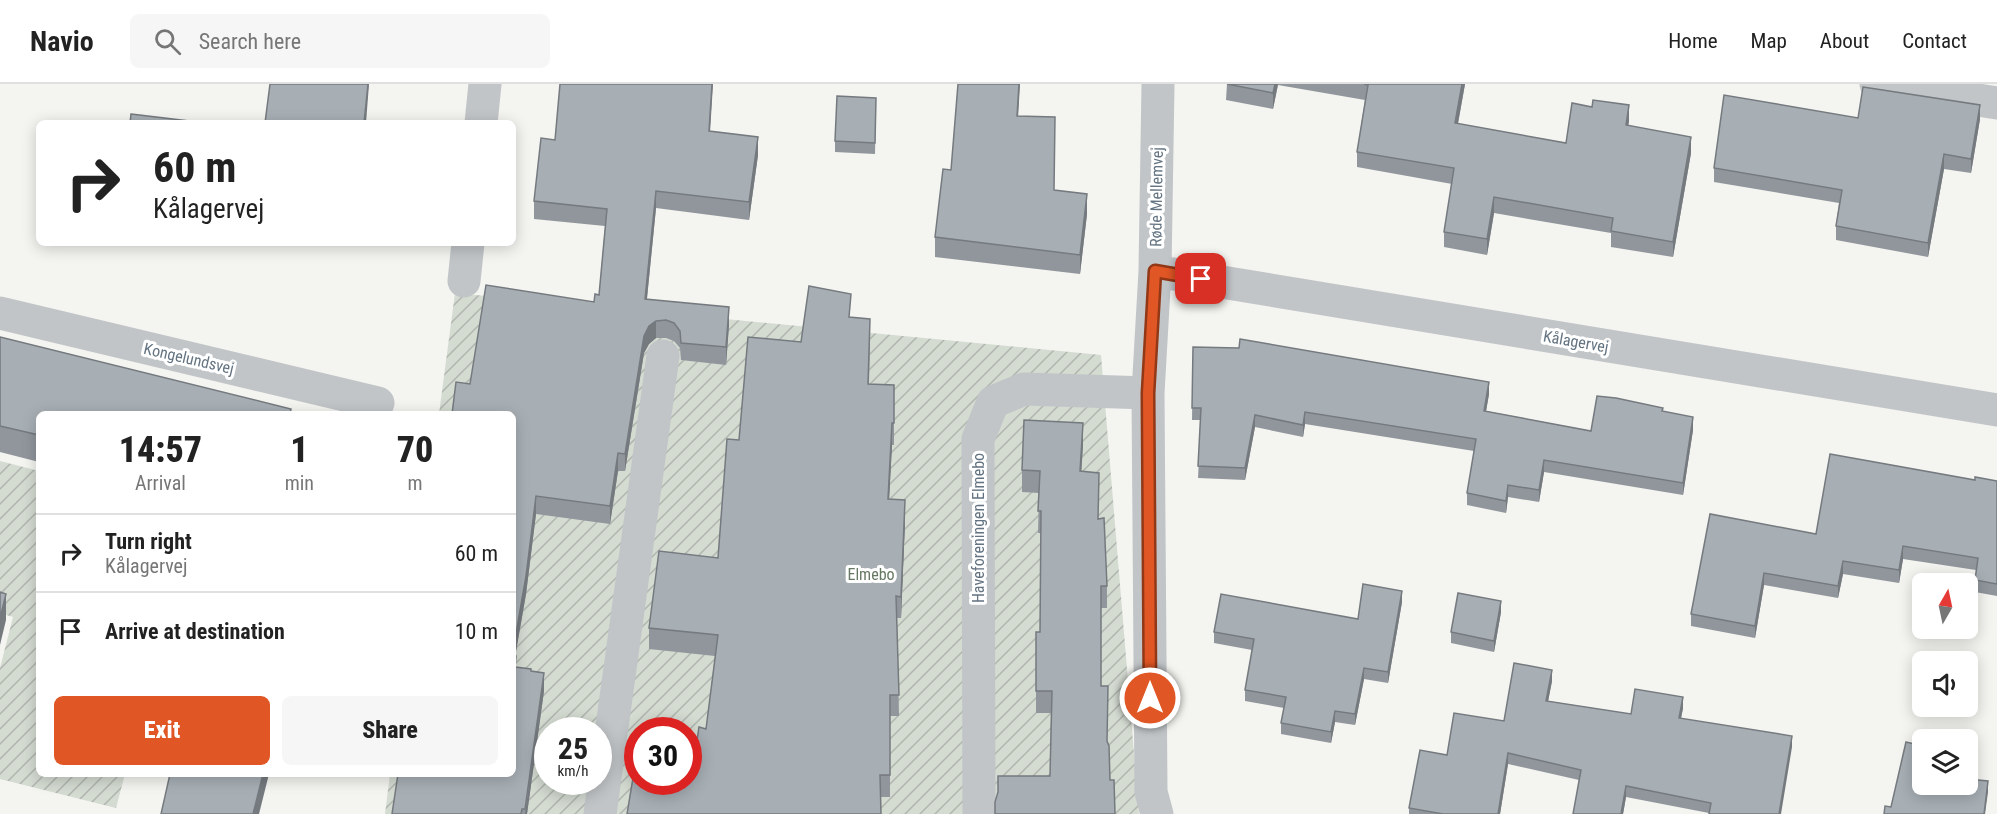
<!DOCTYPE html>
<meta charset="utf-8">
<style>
:root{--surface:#fff;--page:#f6f6f6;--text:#222;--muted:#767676;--line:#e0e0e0;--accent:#e05624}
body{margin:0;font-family:"Roboto Condensed",sans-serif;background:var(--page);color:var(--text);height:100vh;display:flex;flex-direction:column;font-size:22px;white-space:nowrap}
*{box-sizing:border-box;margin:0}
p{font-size:20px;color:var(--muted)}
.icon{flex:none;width:33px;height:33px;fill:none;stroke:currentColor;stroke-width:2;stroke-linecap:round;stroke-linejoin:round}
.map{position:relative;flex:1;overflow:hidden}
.drawer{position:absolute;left:36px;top:327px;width:480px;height:366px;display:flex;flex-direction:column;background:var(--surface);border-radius:9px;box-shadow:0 3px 15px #0003}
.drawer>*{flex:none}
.guide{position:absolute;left:36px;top:36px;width:480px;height:126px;border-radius:9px;box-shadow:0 3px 15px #0003;background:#fff;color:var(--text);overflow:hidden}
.needle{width:39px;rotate:9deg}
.fabs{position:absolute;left:1912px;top:489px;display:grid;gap:12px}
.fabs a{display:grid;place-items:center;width:66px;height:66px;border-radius:9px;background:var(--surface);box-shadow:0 3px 15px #0003;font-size:30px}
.speed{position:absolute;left:534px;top:633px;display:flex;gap:12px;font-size:30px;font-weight:700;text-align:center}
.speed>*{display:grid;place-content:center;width:78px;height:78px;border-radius:50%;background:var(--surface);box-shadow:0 3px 15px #0003;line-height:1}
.speed small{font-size:15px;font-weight:400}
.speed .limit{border:9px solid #d22;background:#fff;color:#111}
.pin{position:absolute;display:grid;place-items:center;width:51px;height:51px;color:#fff;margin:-26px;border-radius:12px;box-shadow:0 3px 9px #0006}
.me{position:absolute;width:66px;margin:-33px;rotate:0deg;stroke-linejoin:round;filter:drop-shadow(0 0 4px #0008)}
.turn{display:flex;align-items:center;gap:21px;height:126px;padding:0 18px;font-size:27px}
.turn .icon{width:78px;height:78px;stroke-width:2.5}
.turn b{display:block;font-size:42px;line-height:51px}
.eta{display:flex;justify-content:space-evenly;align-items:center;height:102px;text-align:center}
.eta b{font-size:36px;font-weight:800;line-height:42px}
.action{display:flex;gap:12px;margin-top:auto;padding:12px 18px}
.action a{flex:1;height:69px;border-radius:9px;background:var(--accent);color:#fff;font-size:24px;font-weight:800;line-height:69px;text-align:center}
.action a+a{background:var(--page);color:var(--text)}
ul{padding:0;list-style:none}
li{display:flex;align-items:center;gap:18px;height:78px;padding:0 18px;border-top:2px solid var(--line)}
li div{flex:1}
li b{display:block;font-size:22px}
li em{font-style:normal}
header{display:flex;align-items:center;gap:36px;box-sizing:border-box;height:84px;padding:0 30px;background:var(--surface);border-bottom:2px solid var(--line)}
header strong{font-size:28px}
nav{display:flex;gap:33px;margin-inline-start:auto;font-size:21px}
.search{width:420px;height:54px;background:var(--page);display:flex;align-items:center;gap:15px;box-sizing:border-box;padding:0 21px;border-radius:9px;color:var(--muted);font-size:22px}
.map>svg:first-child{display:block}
.garden{fill:url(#garden-furrows);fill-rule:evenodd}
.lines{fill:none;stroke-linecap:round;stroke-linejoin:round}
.minor{stroke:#c1c5c8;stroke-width:33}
.wall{fill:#90969c}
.shaded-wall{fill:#757a7f}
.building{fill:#a7afb5;stroke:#757a7f;stroke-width:1.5}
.route-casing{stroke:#923817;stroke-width:15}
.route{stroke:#e05624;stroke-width:10}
.labels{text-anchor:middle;stroke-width:6;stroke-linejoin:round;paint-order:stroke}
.street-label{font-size:16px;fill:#637381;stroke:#fff}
.park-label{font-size:16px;fill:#667862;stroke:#fff}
</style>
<header>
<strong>Navio</strong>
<div class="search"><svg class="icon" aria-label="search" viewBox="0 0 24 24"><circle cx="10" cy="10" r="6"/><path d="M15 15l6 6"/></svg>Search here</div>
<nav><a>Home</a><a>Map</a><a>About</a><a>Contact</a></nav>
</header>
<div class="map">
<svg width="1997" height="730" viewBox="0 0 1997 730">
<defs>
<pattern id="garden-furrows" width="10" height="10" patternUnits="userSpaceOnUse" patternTransform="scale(1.5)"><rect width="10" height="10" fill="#d4dbd1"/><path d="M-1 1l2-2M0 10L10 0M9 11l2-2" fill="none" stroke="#b0b6af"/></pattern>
</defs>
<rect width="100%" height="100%" fill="#f4f4f0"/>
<!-- garden -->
<path class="garden" d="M455 209 1101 271 1139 730H385L390 690H513V330H439ZM548 646H598V698H548ZM638 646H688V698H638Z
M0 377 39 387V690H125L116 724 0 695V584L13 533 0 529Z"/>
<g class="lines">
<!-- minor -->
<path class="minor" d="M1876 0 1997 19
M481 39 485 0
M1155 187 1997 326
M464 197 468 159
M0 229 378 319
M600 730 663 272
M979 730 978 355 993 318 1024 305 1148 309
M1157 730 1151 708 1148 309 1155 187 1158 0"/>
</g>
<!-- wall -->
<path class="wall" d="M1227 0H1465L1458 40 1566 59 1629 37 1628 41 1691 69 1673 173 1611 163V149L1494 129 1487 171 1444 163V148L1452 100 1357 83V68L1365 16 1278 1 1273 25 1226 16Z
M876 14 875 70 835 68V57Z
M1018 32 1054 106 1087 130 1080 190 935 173V153L951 86Z
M1858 34 1980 35 1971 89 1944 85 1928 173 1836 156V142L1839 119 1714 98V84Z
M710 47 758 71 749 136 656 124 647 215 729 241 726 281 681 276 680 264 674 257 666 254H656L649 260 644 269 625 387H618L610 440 536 430 526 510 515 572 516 583 531 587 544 607 527 730H392L513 690 470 300 594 218 599 211 605 142 534 135V117L555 56Z
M851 233 870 257 869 300 894 301V361H892L889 415 905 438 901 534H897L899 632H890V713H881L693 684 706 645 715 572 649 565V544L718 474 739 356 801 258Z
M0 253 291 330H39V378L0 368Z
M1193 263 1489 310 1486 327 1591 347 1663 328 1693 346 1683 411 1544 388 1539 418 1508 413 1506 429 1467 421V409L1474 367 1305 340 1303 353 1255 343 1245 396 1198 394 1201 336H1192Z
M1083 361 1081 388 1098 435 1107 502V524H1101L1050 692 1051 629H1036V548H1040L1041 449H1038L1039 409 1022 408V386Z
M1975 396 1997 397V512L1975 508 1976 486 1903 475 1899 499 1843 490 1838 514 1764 501 1755 554 1691 542V530L1816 450Z
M1402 518 1388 599 1364 595 1355 641 1335 638 1331 659 1281 650V639L1284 624 1245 617V606L1252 566 1214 559V548L1358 535Z
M1501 528 1494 568 1451 559V548Z
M1552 597 1548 617 1631 630 1683 624 1681 634 1792 663 1709 729 1626 713 1623 730H1573L1579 696 1508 680 1500 730H1409V724L1447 671 1504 637Z"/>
<!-- shaded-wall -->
<path class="shaded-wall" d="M368 0H369L366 39H364Z
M712 0H713L709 65V47Z
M1019 0H1020L1017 52V32Z
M1275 0H1278L1273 25V9Z
M1462 0H1465L1455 55V39Z
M1629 21V37L1626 57V41Z
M1980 21V35L1971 89V75Z
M758 53V71L749 136V118Z
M1691 53V69L1673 173V158Z
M1944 70V85L1928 173V159Z
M656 107V124L645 233V215Z
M1087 110V130L1080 190V171Z
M1494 113V129L1487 171V155Z
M729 223V241L726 281V263Z
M656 237V254L649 260 644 269 625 387V370L644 252 649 242Z
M1489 298V310L1484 339V327Z
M1305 328V340L1303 353V341Z
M1255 331V343L1245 396V384Z
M1693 333V346L1683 411V399Z
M892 339V361L888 437V415Z
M1083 339V361L1080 410V387Z
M618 369V387L610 440V422Z
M1544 376V388L1539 418V406Z
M1508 401V413L1506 429V417Z
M536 412V430L526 510 513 585V567Z
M905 416V438L901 534V513Z
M1903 462V475L1899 499V486Z
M1843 477V490L1838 514V502Z
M1764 489V501L1755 554V542Z
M1402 507V518L1388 599V588Z
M6 510V536L0 561V534Z
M1501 517V528L1494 568V557Z
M1364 584V595L1355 641V630Z
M1552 586V597L1546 628V617Z
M544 589V607L527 730H525Z
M1683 613V624L1679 645V634Z
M1335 627V638L1331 659V648Z
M1792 652V663L1781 730H1779Z
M1508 669V680L1500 730H1498Z
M263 690H269L259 730H253Z
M1988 697V708L1985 730H1984Z
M1626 702V713L1623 730H1621Z"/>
<!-- building -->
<path class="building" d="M270 0H368L364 39H265Z
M560 0H712L709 47 758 53 749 118 656 107 645 215 729 223 726 263 681 259 680 247 674 239 666 236 656 237 649 242 644 252 625 370 618 369 610 422 536 412 526 492 513 567V330H452L456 298 470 300 486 201 594 218 595 210 599 211 607 125 534 117 541 54 555 56Z
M958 0H1019L1017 32 1055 33 1054 106 1087 110 1080 171 935 153 943 85 951 86Z
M1227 0H1275L1273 9Z
M1364 0H1462L1455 39 1566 59 1572 19 1592 23 1593 16 1629 21 1626 41 1691 53 1673 158 1611 147 1613 134 1494 113 1487 155 1444 148 1454 84 1357 68 1368 1Z
M1863 3 1980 21 1971 75 1944 70 1928 159 1836 142 1842 106 1714 84 1724 11 1858 34Z
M837 12 876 14 875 59 835 57Z
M131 30 189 37V39H130Z
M809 202 851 210 849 233 870 235 868 300 894 301V339H892L888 415 905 416 901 513 896 512 899 611H890V691H880L881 730H627L636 676H638V698H688V683L693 684 699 643 706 645 718 551 649 544 659 467 718 474 727 355 739 356 748 253 801 258Z
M0 253 291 325 290 330H39V351L0 342Z
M1240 255 1489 298 1484 327 1591 347 1597 312 1616 314 1663 324 1662 327 1693 333 1683 399 1544 376 1539 406 1508 401 1506 417 1467 409 1476 355 1305 328 1303 341 1255 331 1245 384 1198 382 1201 324H1192L1193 263 1239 264Z
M1024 336 1083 339 1080 387 1099 389 1098 435 1104 434 1107 502H1101V602H1108L1107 657 1109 662 1110 696H1114L1115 730H995V718L998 708V692H1050L1052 607H1036V548H1040L1041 427H1038L1040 387 1022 386Z
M1830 370 1975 396V393L1997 397V500L1975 496 1978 474 1903 462 1899 486 1843 477 1838 502 1764 489 1755 542 1691 530 1710 430 1816 450Z
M1363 500 1402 507 1388 588 1364 584 1355 630 1335 627 1331 648 1281 639 1286 613 1245 606 1254 555 1214 548 1221 510 1358 535Z
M0 508 6 510 0 534Z
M1458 509 1501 517 1494 557 1451 548Z
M513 572H516L515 583 531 585V587L544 589 525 725H522L521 730H392L398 690H513Z
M1514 579 1552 586 1546 617 1631 630 1635 605 1683 613 1679 634 1792 652 1779 730H1709L1711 719 1626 702 1621 730H1573L1581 686 1508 669 1498 730H1443L1409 724 1420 666 1447 671 1454 629 1504 637Z
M1906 658 1923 662V700H1968V695L1988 697 1984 730H1884L1885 722 1891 723Z
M170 690H263L253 730H161Z"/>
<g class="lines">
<!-- route casing -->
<g class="route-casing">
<path id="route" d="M1150 614 1148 309 1155 187 1201 195"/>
</g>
<!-- route -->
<use href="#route" class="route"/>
</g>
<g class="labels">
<!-- street labels -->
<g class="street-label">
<text transform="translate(1156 113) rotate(-89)" y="6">Røde Mellemvej</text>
<text transform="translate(1576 257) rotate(10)" y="6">Kålagervej</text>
<text transform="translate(189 274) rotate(13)" y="6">Kongelundsvej</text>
<text transform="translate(978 444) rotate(-90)" y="6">Haveforeningen Elmebo</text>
</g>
<!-- park labels -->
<g class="park-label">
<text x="871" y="496">Elmebo</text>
</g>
</g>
</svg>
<div class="fabs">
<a><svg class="needle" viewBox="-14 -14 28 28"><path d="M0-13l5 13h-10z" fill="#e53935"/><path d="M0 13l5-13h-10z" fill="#767676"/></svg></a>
<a><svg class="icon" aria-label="sound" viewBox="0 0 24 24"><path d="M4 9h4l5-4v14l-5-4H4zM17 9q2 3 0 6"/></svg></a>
<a><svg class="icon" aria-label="layers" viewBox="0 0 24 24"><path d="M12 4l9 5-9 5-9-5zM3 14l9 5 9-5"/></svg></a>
</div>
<div class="speed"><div>25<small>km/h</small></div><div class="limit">30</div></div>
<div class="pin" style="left:1201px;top:195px;background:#d93025"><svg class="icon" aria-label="arrive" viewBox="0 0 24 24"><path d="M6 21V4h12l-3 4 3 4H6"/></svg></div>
<svg class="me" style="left:1150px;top:614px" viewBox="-20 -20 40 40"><circle r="17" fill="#e05624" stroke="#fff" stroke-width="3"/><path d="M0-11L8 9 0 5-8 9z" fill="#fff"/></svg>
<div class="guide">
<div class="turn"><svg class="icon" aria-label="right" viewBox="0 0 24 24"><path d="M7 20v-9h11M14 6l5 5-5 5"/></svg><div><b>60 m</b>Kålagervej</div></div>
</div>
<section class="drawer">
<div class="eta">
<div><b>14:57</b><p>Arrival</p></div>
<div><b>1</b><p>min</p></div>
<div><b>70</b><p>m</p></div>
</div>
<ul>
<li><svg class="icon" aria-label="right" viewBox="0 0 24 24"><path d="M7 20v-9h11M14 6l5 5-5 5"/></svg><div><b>Turn right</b><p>Kålagervej</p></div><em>60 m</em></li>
<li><svg class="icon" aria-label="arrive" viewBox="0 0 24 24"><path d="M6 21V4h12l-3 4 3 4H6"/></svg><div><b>Arrive at destination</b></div><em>10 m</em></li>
</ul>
<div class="action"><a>Exit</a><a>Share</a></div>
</section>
</div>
